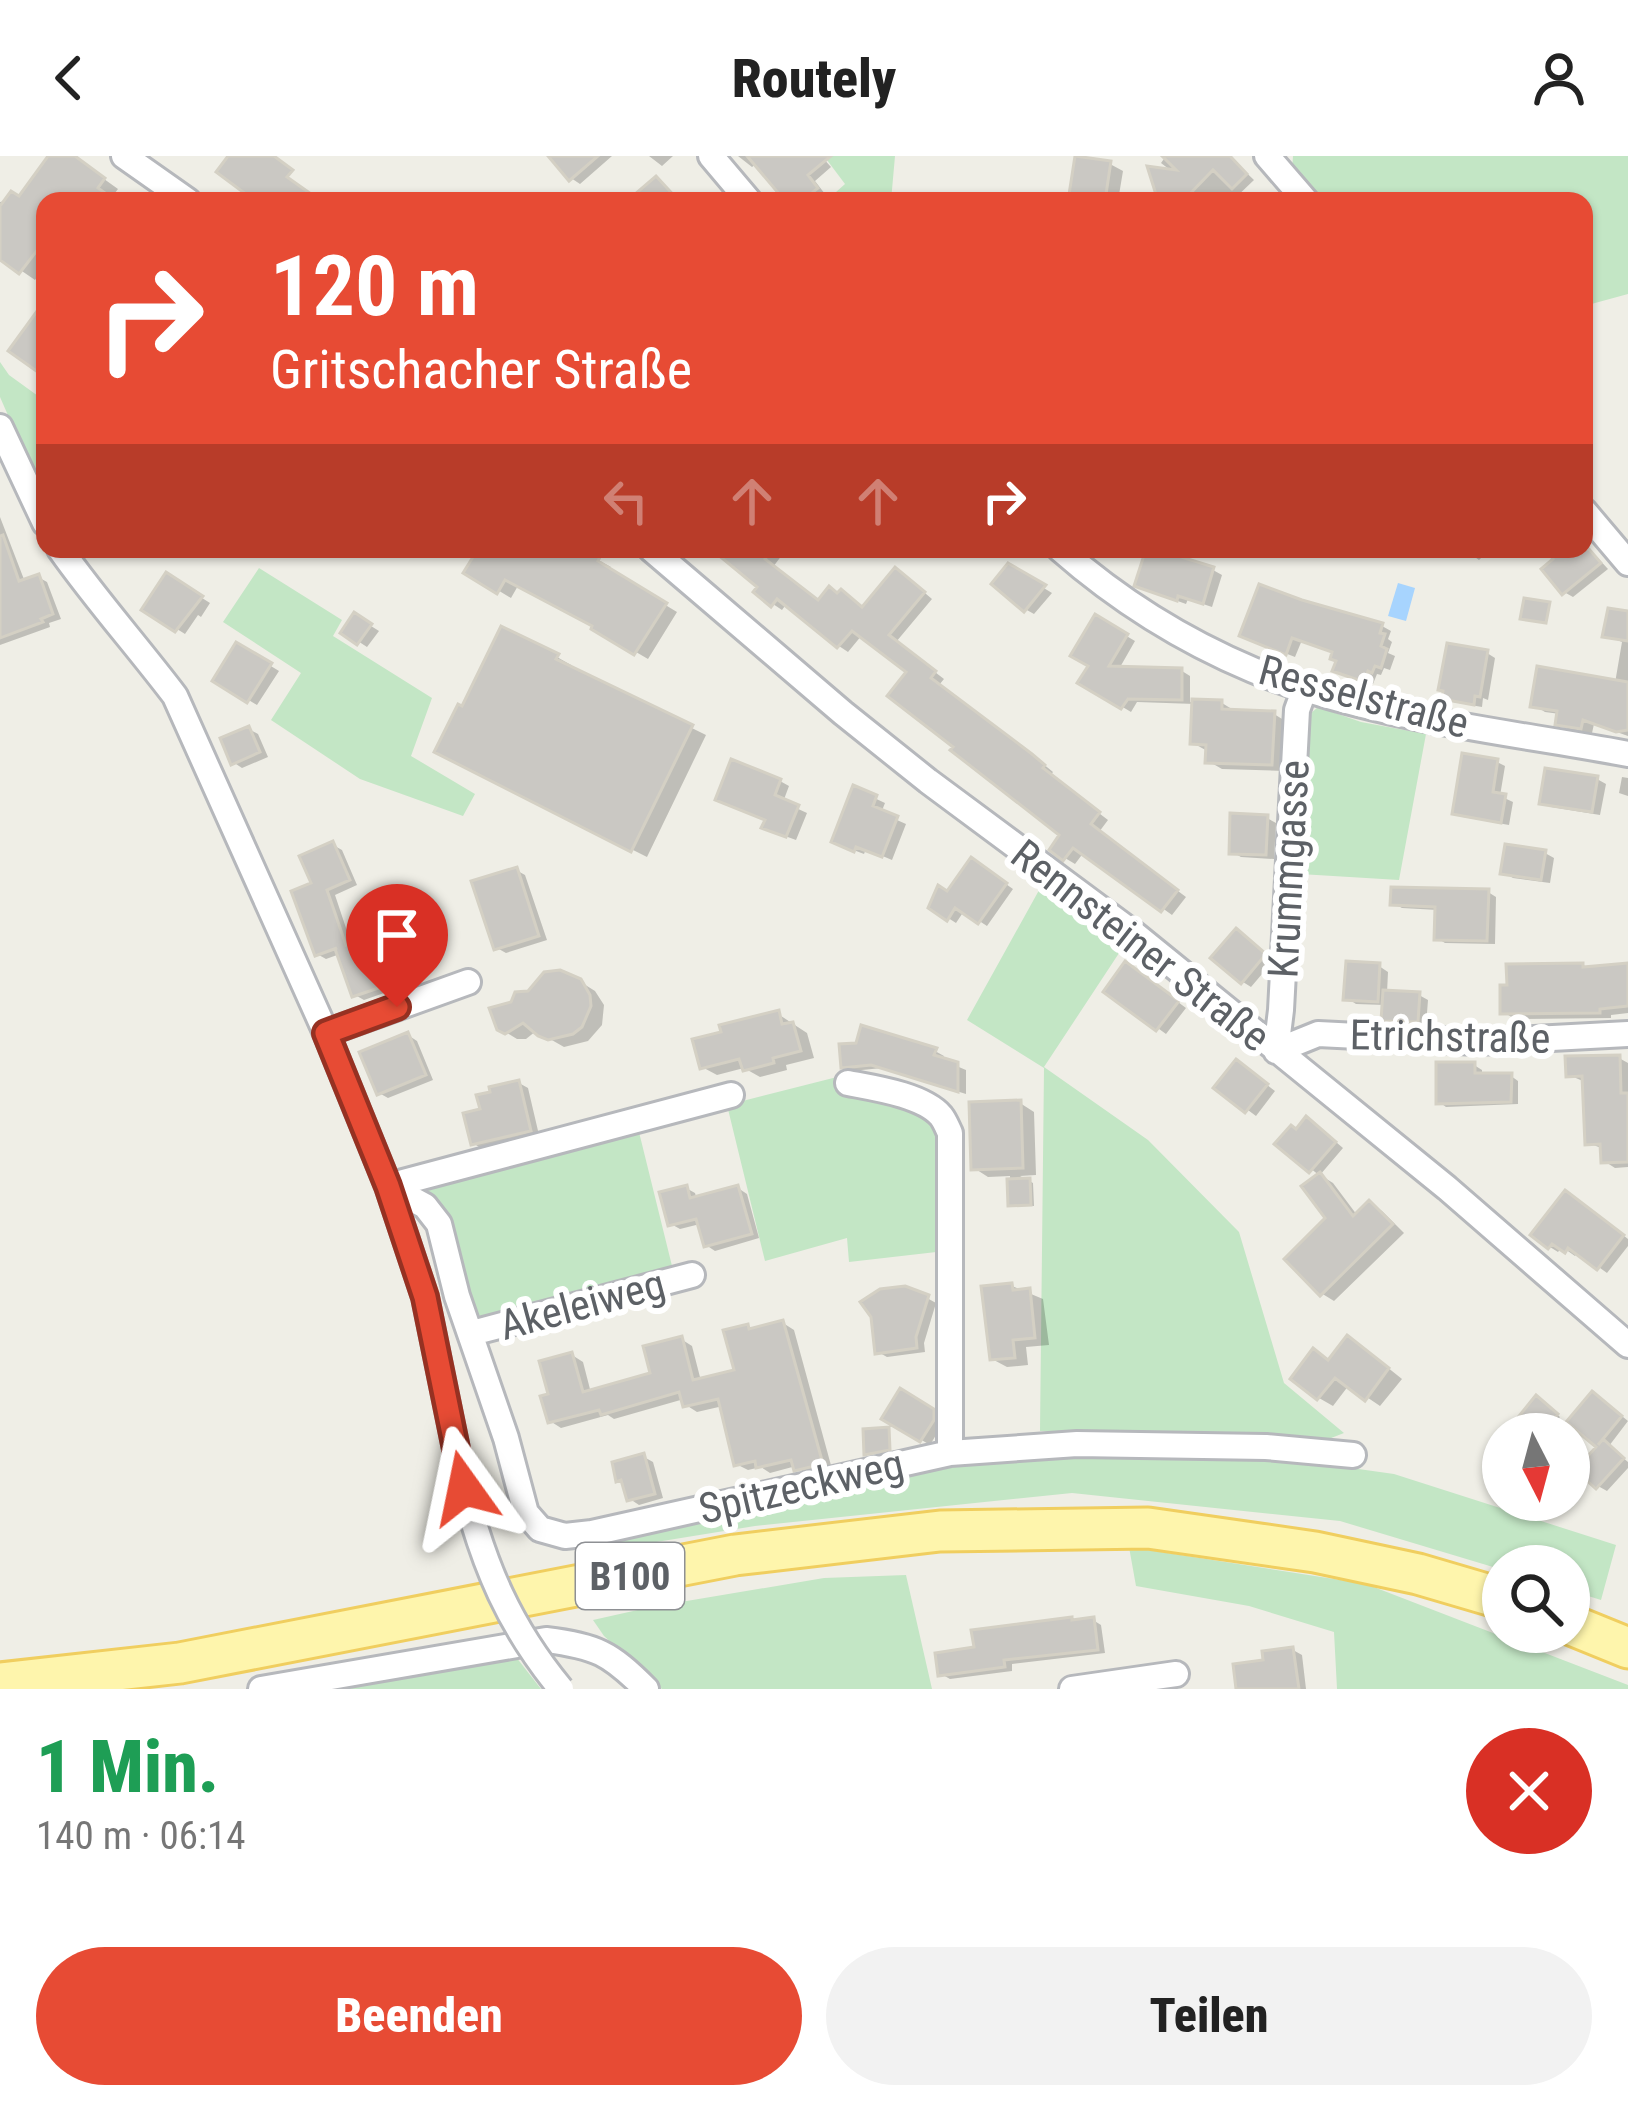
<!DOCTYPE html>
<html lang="de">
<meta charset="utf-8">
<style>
:root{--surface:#fff;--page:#f2f2f2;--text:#222;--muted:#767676;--accent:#e74b34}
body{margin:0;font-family:"Roboto Condensed",sans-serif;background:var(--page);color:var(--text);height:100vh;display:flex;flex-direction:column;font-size:45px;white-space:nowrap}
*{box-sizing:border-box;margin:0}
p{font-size:39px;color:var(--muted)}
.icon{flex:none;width:66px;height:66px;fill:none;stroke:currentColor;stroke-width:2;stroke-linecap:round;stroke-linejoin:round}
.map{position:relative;height:1533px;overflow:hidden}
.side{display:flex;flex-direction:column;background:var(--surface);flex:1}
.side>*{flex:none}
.top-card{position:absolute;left:36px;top:36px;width:1557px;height:366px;border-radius:24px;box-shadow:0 3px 9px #0004;background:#e74b34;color:#fff;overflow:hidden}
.needle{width:78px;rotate:174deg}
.tools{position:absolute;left:1482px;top:1257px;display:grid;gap:24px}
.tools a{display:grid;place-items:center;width:108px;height:108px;border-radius:50%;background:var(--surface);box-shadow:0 3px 9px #0004;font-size:60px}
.pin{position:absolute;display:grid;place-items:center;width:102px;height:102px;color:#fff;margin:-123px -51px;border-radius:50% 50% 50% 0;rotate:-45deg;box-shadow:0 0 12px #0007}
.pin .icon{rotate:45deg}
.me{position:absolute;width:132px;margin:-66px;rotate:348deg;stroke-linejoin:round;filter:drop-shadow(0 0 9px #0008)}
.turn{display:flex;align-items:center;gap:42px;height:252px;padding:0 36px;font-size:54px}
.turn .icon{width:156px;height:156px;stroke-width:2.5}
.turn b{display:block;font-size:84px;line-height:102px}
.lanes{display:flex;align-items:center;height:114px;padding:0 36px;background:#0003;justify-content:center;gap:60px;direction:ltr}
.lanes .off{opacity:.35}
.round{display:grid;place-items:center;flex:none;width:126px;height:126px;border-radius:63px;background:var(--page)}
.headline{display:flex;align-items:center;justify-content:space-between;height:204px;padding:0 36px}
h1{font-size:72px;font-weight:800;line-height:90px;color:#1e9e55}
.primary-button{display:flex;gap:24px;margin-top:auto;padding:24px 36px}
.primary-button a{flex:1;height:138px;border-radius:72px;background:var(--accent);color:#fff;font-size:48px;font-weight:800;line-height:138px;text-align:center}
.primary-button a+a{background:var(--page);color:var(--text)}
header{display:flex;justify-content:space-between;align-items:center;height:156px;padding:0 36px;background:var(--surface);font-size:54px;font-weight:800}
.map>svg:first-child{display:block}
.green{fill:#c3e6c5}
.water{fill:#a7d4fe}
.shadow{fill:#0003}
.building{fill:#cac8c3;stroke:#d4d0c4;stroke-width:3}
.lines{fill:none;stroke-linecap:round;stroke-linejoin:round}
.minor-casing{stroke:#b6b8bc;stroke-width:30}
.primary-casing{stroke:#f0ce5f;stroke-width:45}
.minor{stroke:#fff;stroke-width:24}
.primary{stroke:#fef5ac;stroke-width:39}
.minor-bridge-casing{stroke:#b6b8bc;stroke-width:30;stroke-linecap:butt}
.minor-bridge{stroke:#fff;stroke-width:24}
.route-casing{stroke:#963122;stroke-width:30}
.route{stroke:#e74b34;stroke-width:21}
.labels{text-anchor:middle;stroke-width:12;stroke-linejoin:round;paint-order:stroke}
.shield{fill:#fff;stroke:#8e9094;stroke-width:3}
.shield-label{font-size:39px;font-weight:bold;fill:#5d6166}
.street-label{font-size:42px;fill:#5d6166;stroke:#fff}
</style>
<header><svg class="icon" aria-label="back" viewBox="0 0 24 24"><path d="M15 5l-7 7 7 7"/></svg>Routely<svg class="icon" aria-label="person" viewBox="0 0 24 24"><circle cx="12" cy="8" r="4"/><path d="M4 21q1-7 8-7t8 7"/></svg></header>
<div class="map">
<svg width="1628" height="1533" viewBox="0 0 1628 1533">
<rect width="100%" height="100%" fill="#efeee6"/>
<!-- green -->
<path class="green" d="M824 0H895L891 45H826L845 28Z
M1293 0H1628V138L1584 150V45H1318L1292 16Z
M0 206 9 219 45 245V344L0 241Z
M259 412 342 464 333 480 432 542 411 600 475 638 463 660 360 623 271 564 301 517 223 466Z
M1318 551 1361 566 1426 578 1399 724 1300 718 1305 571 1310 558Z
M1043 727 1125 788 1044 911 1148 984 1239 1076 1284 1227 1344 1277 1321 1286 1040 1275 1044 912 967 864Z
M841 920C865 931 908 944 927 963 950 984 944 1064 945 1095L849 1106 847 1082 765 1105 727 949Z
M638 972 673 1114 490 1164 482 1162 471 1152 425 1037 428 1029Z
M1080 1296 1273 1301 1394 1318 1616 1389 1601 1444 1569 1434V1410H1503V1414L1340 1365 1072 1337 755 1370 607 1394 608 1383 953 1305Z
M1129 1391 1366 1428 1628 1529V1533H1337L1334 1476 1249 1450 1136 1430Z
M906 1419 932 1533H662L604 1480 593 1464 651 1451 824 1422Z
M516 1501 541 1533H318Z"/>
<!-- water -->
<path class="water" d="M1398 427 1415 432 1406 465 1388 460Z"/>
<!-- shadow -->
<path class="shadow" d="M59 0H72L118 33 111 42 114 45H45V111L35 124 0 100V46L20 43Z
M551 0H612L580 28 571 22Z
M649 0H673L662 10Z
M738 0H763L765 1 752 11Z
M780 0H821L831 11 815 25 825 38 817 45H789Z
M1166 0H1229L1254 24 1232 45H1161L1174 17 1161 7Z
M1110 8 1123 15 1118 45H1071Z
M0 361 25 426 38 421 47 426 61 463 49 467 50 471 0 489Z
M1584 387 1608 413 1573 441 1564 436 1568 393H1584Z
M482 393H578L611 411 609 415 677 456 648 503 519 428 511 442 468 416Z
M715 393H775L782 399 773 411 819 447 864 454 905 420 932 443 896 486 944 523 939 529 1042 607 1053 616 1050 620 1108 664 1099 676 1186 741 1172 759 1084 696 1075 708 1065 702 1063 678 957 590 910 516 862 479 848 496 839 490 787 447 782 454 773 448 761 430Z
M1454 393H1490L1479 404 1465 394 1461 397Z
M1009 411 1052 437 1034 458 1025 453Z
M1213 414 1222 419 1212 451 1188 443 1186 448 1147 434Z
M167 420 210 447 201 461 198 459 185 478 145 453Z
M1301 447 1382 470 1391 475 1388 483 1392 486 1388 497 1395 500 1390 514 1384 512 1381 519 1377 518 1373 528 1345 519 1335 496 1302 484 1295 501 1251 484Z
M1628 458V580L1594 568 1592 577 1569 574 1558 567 1560 558 1545 556 1534 549 1615 527 1622 486 1606 479Z
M355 460 379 475 367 491 344 476Z
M1096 462 1135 485 1119 513 1182 515 1190 520V546L1222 547 1235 555 1274 558 1287 566 1285 615 1222 613 1208 605 1209 596 1193 587 1195 548 1137 546 1131 556 1081 526 1092 509Z
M238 490 279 515 257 549 216 524Z
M1487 497 1495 502 1488 544 1483 542 1482 551 1453 546 1445 541Z
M557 501 571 509 570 512 706 579 647 701 452 603Z
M249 573 258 578 268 601 242 612 233 606Z
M1497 606 1505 610 1500 640 1513 646 1509 669 1463 661 1455 656Z
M1622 621 1628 622V640L1619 637Z
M1597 623 1606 628 1600 659 1551 651 1543 646Z
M780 625 789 630 783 646 807 657 796 684 774 676 768 664 727 648Z
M855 633 885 647 881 657 906 668 892 704 866 693 864 698 843 690Z
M1267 662 1276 667 1274 703 1241 701 1232 696Z
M333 689 342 694 357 729 335 739 352 790 381 779 390 784 407 829 364 844 355 839 340 798 326 803 317 798 315 729Z
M1545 697 1554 702 1550 727 1513 722 1504 716Z
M980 710 1013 733 987 770 964 755 956 767 931 751Z
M516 714 525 719 547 784 506 797 497 792Z
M1488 736 1496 741 1495 788 1445 787 1437 782 1438 754 1402 752 1393 747Z
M1245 781 1273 805 1251 831 1243 826Z
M1379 810 1388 816 1387 837 1419 839 1428 844 1426 870 1393 868 1384 863 1385 849 1356 848 1347 842Z
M1582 810 1590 814 1628 810V857L1611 859V862L1515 863 1503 856Z
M1135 814 1186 852 1166 878 1107 835Z
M571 820 595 835 604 849 602 869 588 885 564 891 536 875 526 883H517L502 874 513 848 529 837Z
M778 858 807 877 814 902 786 909 787 914 760 921 744 912 717 919 702 911Z
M408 879 417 885 433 924 388 942 379 937Z
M935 895 944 900 942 904 966 914V938L882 912 852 915 844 910Z
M1619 902 1628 907V1011L1615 1012 1604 1005V993L1588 987 1585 926 1569 919Z
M1474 909 1482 914V920H1511L1518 925V948L1446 951 1439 946Z
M1245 912 1275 935 1256 960 1217 931Z
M519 927 528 932 539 979 482 993 473 987 484 955Z
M1020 947 1034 956 1036 1019 1020 1020 1033 1027 1034 1050 1011 1048 1010 1020 988 1021 974 1012Z
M1316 969 1343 992 1320 1019 1333 1027 1357 1059 1369 1047 1382 1055 1404 1077 1334 1145 1321 1137 1329 1062 1320 1020 1279 987 1297 976Z
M686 1032 695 1037 697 1044 738 1032 747 1038 759 1082 715 1095 706 1089 700 1068 680 1073 671 1068Z
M1575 1042 1628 1083V1090L1607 1117 1578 1096 1575 1100 1562 1091 1558 1096 1550 1091Z
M1012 1130 1043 1143 1049 1189 1026 1191 1028 1209 1007 1211 992 1203Z
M927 1142 936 1147 924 1187 925 1196 887 1201 878 1196 874 1160Z
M783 1167 794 1174 832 1313 807 1319 796 1310 770 1317 761 1311 748 1314 736 1308 723 1250 697 1256 686 1249 684 1243 614 1263 608 1259 561 1272 550 1265 551 1240 572 1199 583 1206 591 1237 654 1219 681 1183 692 1190 701 1225 737 1217 748 1171 754 1175Z
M1362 1191 1402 1223 1380 1250 1349 1229 1333 1250 1319 1242 1331 1206Z
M901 1236 942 1261V1269L930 1289 885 1262Z
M1537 1243 1560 1261 1546 1277 1524 1259Z
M1602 1244 1628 1265 1609 1290 1628 1306V1312L1607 1335 1598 1330 1600 1291 1570 1266Z
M644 1301 653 1306 663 1342 639 1349 630 1343 625 1327 619 1324Z
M1093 1464 1101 1469 1105 1497 1012 1508V1515L950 1523 941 1518 977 1493Z
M1293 1494 1302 1499 1306 1533H1239Z"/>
<!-- building -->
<path class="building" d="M48 0H75L105 22 98 32 116 45H45V84L19 118 0 104V50L11 35 19 40Z
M228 0H274L293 14 287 21 321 45H255L216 16Z
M548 0H598L569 25Z
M747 0H831L808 19 818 32 802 45H785Z
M1075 0 1111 5 1105 45H1068Z
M1162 0H1230L1247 18 1232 33 1213 14 1183 45H1158L1147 10 1176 14Z
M656 20 679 45H627Z
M45 144V221L8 195Z
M3 379 19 425 39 418 53 458 41 463 43 466 0 482V380Z
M478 393H585L600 401 598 405 667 447 634 499 591 473 592 470 505 424 497 438 463 417Z
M711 393H773L765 403 818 444 829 430 837 437 841 433 862 451 895 411 925 436 889 479 936 515 931 522 1032 598 1045 609 1043 612 1100 656 1091 668 1178 734 1161 756 1073 692 1063 705 1049 694 1059 679 950 594 953 591 887 540 906 516 852 475 837 492 777 443 771 451 753 436 757 431Z
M1146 393H1155L1214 411 1203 448 1178 440 1177 445 1134 430Z
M1545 393H1589L1601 407 1562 439 1541 413 1553 403Z
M1008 407 1046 429 1024 456 991 428Z
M166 416 203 440 175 476 141 454Z
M1259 428 1302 444 1383 467 1380 477 1385 478 1381 490 1387 493 1381 512 1375 510 1372 517 1368 515 1364 526 1332 515 1336 505 1330 503 1332 496 1292 482 1286 499 1239 480Z
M1524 442 1550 446 1546 467 1520 463Z
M1608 452 1628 455V485L1602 481Z
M354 456 372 468 357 489 340 477Z
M1095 458 1128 478 1109 510 1182 512V544L1128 543 1121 553 1077 527 1088 510 1070 500Z
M501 470 559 498 556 503 693 569 631 696 434 596 458 548 462 550Z
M236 486 272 507 247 547 212 525Z
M1447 487 1488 494 1480 541 1475 540 1474 549 1442 543 1443 535 1438 534Z
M1537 510 1628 526V574L1616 576 1583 564 1581 573 1555 569 1557 555 1530 551Z
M1192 543 1222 544V553L1275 555 1272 609 1205 607 1206 589 1190 588Z
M249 570 260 596 231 609 220 582Z
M1462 597 1498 603 1493 636 1506 638 1501 667 1452 658Z
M731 603 781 623 775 639 799 649 786 681 761 672 765 664 715 644Z
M1545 612 1598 620 1592 656 1539 648Z
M853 629 877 639 873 650 898 660 882 701 856 691 854 696 831 686Z
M1230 657 1268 659 1266 699 1229 698Z
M333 685 350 724 327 734 346 789 381 776 399 825 352 841 335 793 337 792 315 800 291 735 311 727 299 700Z
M1505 688 1546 694 1541 724 1500 718Z
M971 701 1007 727 978 768 955 752 947 765 928 752 938 729 947 735Z
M517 711 539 780 494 794 471 725Z
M1391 731 1489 733 1487 785 1434 784 1435 751 1390 749Z
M1236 772 1266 798 1241 828 1210 802Z
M1125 805 1179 845 1156 875 1103 836Z
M1346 805 1380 807 1378 846 1343 844Z
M1583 807V811L1628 807V850L1600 853V857L1500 858V829H1507L1506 808Z
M560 814 581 823 590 839 591 850 582 871 573 878 548 884 538 880 523 867 505 878 497 874 489 852 511 846 515 836 528 835 544 816Z
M1383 834 1420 836 1418 866 1381 865Z
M779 854 782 868 793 866 801 895 773 902 774 907 743 915 739 903 700 913 692 883 721 876 719 869Z
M861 869 937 892 934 899 958 906V936L871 909 841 912 839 888 856 887Z
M408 876 426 919 377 939 359 896Z
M1620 899 1621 937H1628V1006L1601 1007 1600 988 1585 989 1582 920 1566 921 1565 900Z
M1236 903 1268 928 1245 957 1213 932Z
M1436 906H1475V917H1512L1511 946 1436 948Z
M519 924 531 975 471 989 463 957 480 953 476 939 490 936 489 931Z
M1021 944 1023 1012 971 1014 969 946Z
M1306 960 1336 986 1309 1017 1274 988 1291 969 1296 973Z
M1320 1016 1353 1060 1369 1044 1393 1068 1320 1140 1284 1103 1325 1062 1301 1030Z
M1030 1022 1031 1049 1008 1050 1007 1023Z
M687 1029 690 1042 738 1029 752 1078 704 1091 696 1063 668 1070 659 1036Z
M1565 1034 1624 1079 1597 1114 1568 1092 1565 1097 1552 1088 1548 1093 1530 1079Z
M1012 1127 1013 1134 1030 1132 1035 1182 1013 1184 1015 1202 990 1204 981 1130Z
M905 1130 929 1139 916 1181 917 1192 875 1198 871 1161 860 1146 880 1133Z
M783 1164 823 1308 794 1315 791 1304 756 1312 755 1305 734 1310 718 1243 683 1251 679 1236 601 1259 599 1254 548 1267 540 1240 548 1238 539 1205 572 1196 583 1236 650 1217 643 1190 682 1180 693 1224 734 1214 723 1174 748 1168 749 1173Z
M1347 1179 1389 1212 1365 1245 1335 1222 1317 1244 1290 1223 1313 1192 1328 1204Z
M900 1232 934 1253V1264L920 1286 881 1263Z
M1592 1235 1622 1260 1598 1289 1603 1283 1624 1302 1596 1333 1575 1314 1596 1291 1566 1266Z
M1536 1239 1558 1258 1541 1278 1519 1260Z
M889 1271 890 1294 864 1299 863 1273Z
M644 1297 655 1338 627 1345 621 1324 616 1326 612 1306Z
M1072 1461V1464L1094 1461 1098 1494 1004 1504 1005 1511 938 1520 935 1497 974 1491 971 1474Z
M1293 1491 1299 1533H1236L1233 1508 1263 1504 1262 1495Z"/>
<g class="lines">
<!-- minor casing -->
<g class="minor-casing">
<path id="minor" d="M124 0 188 45
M711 0 749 45
M1267 0 1306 45
M0 271 45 367
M1584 355 1628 407
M60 393C96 444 137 490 175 540L326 877 388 1030 425 1141 464 1332
M651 393 843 557 928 625 1133 777 1447 1032 1628 1189
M1060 393C1117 443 1184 485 1253 514 1368 562 1506 575 1628 598
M1305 532 1297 554 1281 854 1276 895 1318 878 1477 886 1628 878
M326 877 468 826
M848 927C874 932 923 939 941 960 945 965 947 971 950 977V1297
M388 1030 425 1050 439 1068 457 1140 506 1282 526 1357 540 1373 565 1380 592 1377 950 1297 1077 1288 1266 1291 1353 1299
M388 1030 731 939
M472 1177 692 1119
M261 1533 546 1484C596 1490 610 1497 646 1533
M1072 1533 1176 1518"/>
</g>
<!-- primary casing -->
<g class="primary-casing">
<path id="primary" d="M1569 1468 1628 1492
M0 1527 180 1507 735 1399 940 1375 1148 1372 1315 1396 1418 1418 1503 1443"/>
</g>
<!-- minor -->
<use href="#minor" class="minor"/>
<!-- primary -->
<use href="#primary" class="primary"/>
<!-- minor-bridge casing -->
<g class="minor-bridge-casing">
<path id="minor-bridge" d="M464 1332C484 1410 509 1470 561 1533"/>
</g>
<!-- minor-bridge -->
<use href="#minor-bridge" class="minor-bridge"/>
</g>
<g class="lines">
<!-- route casing -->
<g class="route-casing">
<path id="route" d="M397 851 326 877 388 1030 425 1141 464 1332"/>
</g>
<!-- route -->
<use href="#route" class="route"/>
</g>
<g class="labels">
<!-- shield labels -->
<rect class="shield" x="576" y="1387" width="108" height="66" rx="9"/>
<g class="shield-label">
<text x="630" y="1434">B100</text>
</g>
<!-- street labels -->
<g class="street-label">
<text transform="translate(1364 540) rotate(15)" y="15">Resselstraße</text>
<text transform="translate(1288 713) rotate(-87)" y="15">Krummgasse</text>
<text transform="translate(1141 789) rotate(38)" y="15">Rennsteiner Straße</text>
<text transform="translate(1450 880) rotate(1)" y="15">Etrichstraße</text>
<text transform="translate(582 1148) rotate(-15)" y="15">Akeleiweg</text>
<text transform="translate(801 1330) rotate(-13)" y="15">Spitzeckweg</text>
</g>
</g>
</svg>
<div class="tools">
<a><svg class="needle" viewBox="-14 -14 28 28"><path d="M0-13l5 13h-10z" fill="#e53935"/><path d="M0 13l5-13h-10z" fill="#767676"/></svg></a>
<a><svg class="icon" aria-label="search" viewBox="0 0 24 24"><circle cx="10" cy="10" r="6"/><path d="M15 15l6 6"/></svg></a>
</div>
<div class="pin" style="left:397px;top:851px;background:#d93025"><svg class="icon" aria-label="arrive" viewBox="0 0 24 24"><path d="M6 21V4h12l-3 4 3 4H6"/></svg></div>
<svg class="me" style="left:464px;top:1332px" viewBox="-20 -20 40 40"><path d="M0-17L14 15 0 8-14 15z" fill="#e74b34" stroke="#fff" stroke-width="4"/></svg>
<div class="top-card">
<div class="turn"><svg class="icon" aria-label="right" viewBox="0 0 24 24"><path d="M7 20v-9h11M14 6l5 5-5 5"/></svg><div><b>120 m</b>Gritschacher Straße</div></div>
<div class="lanes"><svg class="icon off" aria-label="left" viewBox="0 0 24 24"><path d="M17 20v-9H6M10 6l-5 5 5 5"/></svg><svg class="icon off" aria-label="ahead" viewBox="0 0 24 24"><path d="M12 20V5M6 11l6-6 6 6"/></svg><svg class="icon off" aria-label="ahead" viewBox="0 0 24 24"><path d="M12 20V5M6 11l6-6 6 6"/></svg><svg class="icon" aria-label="right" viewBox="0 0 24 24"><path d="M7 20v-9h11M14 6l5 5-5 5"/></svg></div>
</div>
</div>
<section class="side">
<div class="headline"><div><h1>1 Min.</h1><p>140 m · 06:14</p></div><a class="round" style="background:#d93025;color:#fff"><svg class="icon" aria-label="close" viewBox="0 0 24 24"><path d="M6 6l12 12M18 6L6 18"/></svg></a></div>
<div class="primary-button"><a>Beenden</a><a>Teilen</a></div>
</section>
